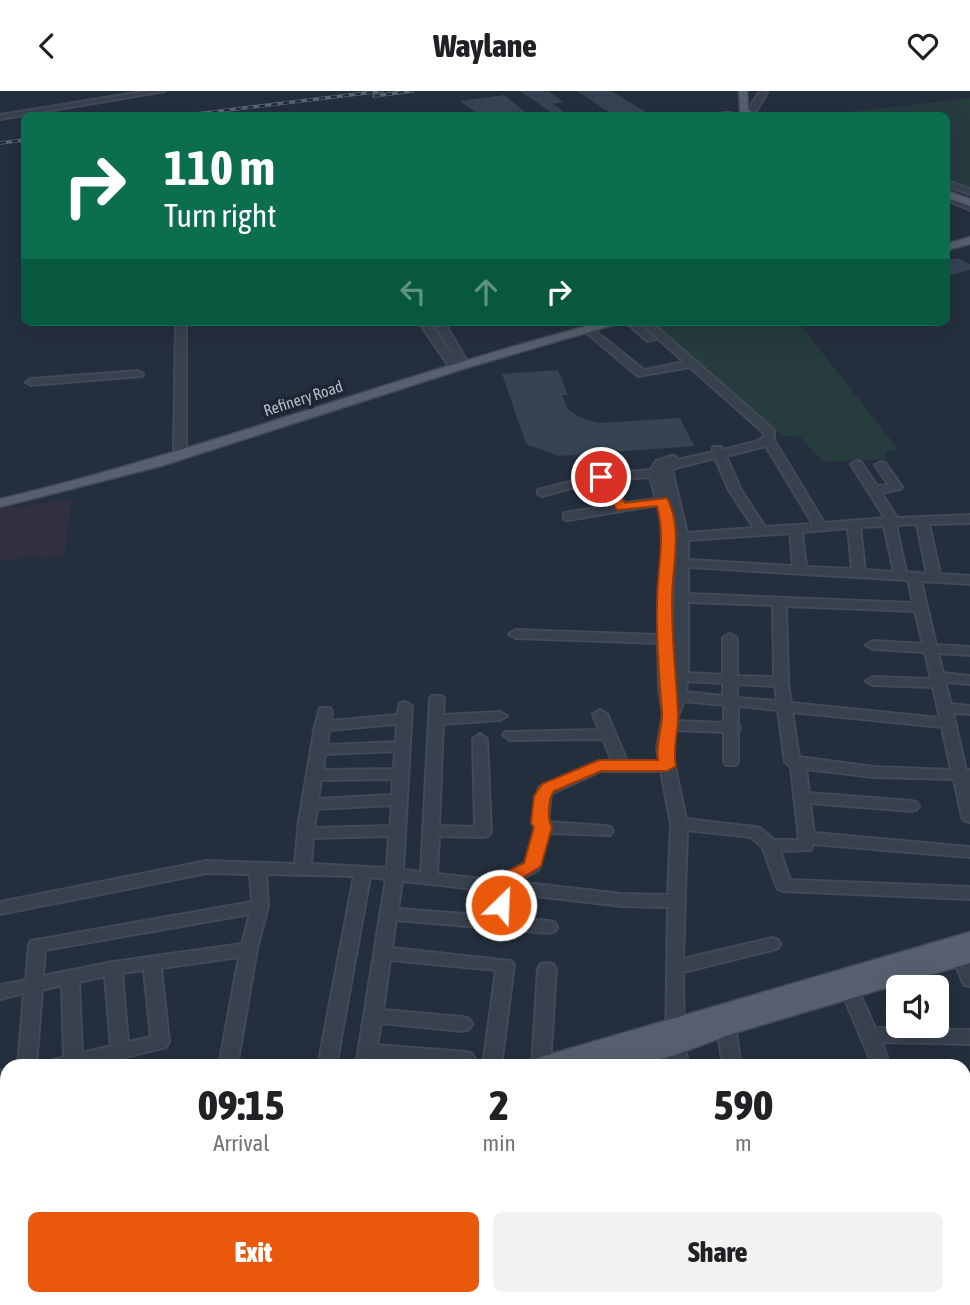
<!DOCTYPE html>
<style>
:root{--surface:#fff;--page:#f2f2f2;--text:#202124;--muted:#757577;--accent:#ea580c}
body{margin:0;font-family:"Asap Condensed",sans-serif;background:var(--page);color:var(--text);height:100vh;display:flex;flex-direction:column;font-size:26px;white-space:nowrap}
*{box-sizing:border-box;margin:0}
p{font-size:23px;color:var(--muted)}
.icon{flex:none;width:38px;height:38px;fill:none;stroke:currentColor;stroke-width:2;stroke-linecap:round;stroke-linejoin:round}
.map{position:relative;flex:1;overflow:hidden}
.side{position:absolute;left:0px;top:968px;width:971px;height:247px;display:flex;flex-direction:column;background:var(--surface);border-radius:21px 21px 0 0;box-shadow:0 7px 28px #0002}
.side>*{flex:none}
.guide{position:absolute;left:21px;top:21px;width:929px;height:214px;border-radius:10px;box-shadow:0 7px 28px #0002;background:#0b6e4f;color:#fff;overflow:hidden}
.controls{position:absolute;left:886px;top:884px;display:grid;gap:14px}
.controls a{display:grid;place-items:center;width:63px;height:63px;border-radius:10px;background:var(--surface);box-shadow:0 7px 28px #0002;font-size:35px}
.pin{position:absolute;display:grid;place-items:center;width:60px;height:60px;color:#fff;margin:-30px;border:4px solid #fff;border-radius:50%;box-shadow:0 2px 7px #0007}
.me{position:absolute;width:77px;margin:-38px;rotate:24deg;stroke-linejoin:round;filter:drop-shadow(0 0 5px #0008)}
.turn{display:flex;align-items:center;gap:24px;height:147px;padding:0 28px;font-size:32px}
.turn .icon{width:91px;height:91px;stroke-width:2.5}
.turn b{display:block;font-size:49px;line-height:60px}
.lanes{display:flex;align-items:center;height:66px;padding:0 28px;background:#0003;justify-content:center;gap:35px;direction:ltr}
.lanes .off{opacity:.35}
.eta{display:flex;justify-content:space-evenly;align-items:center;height:119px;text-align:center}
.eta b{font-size:42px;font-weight:800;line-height:49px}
.cta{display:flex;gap:14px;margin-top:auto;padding:14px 28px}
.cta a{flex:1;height:80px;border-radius:10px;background:var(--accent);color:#fff;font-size:28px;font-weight:800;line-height:80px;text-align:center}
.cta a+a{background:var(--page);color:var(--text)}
header{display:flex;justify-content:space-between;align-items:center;height:91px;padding:0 28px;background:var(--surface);font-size:32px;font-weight:800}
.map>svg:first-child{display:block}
.medical{fill:#32303f}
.green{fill:#263c3f}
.building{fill:#364354}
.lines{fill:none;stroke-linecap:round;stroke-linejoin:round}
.minor-casing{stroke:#414a57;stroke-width:4}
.major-casing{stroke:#414a57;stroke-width:3}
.minor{fill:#38414e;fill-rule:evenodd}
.major{fill:#56606e;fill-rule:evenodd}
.rail-casing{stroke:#5a6575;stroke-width:3.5}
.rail{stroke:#1d2633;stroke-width:2;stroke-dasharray:6;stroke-linecap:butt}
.route{fill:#ea580c;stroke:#983908;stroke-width:2}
.labels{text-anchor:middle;stroke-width:7;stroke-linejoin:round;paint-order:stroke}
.far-street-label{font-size:16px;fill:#b4bcc9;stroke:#1d2633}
</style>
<header><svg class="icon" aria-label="back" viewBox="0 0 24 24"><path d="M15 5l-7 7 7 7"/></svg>Waylane<svg class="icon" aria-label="heart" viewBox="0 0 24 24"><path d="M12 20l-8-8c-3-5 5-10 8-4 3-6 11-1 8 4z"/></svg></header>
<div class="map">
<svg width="970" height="1214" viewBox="0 0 970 1214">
<rect width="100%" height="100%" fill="#242f3e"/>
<!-- medical -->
<path class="medical" d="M72 409 64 465 0 469V418Z"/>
<!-- green -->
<path class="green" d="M970 7V99L947 91V24H847L846 21Z
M654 231H798L898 358 884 361 888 368 823 371 800 346 782 345Z"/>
<!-- building -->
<path class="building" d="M520 0H548L563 11 553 13 568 24H555Z
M577 0H611L651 24H613Z
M504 4 529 24H479L460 10Z
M958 167 970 173V179L947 185V169Z
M558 279 568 304H562L568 318 579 326 598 332 680 327 694 355 558 365 526 353 502 283Z"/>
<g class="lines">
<!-- minor casing -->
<g class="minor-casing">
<path id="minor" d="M148 0H165L0 28V24Z
M760 0H768L756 20 742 23V19L750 16Z
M723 22H730L731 24H720Z
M947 90 970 98V103L947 95Z
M947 103 970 113V119L947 109Z
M176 231H186V358L180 361 174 358Z
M419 231H429L460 276 459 278H451Z
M434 231H444L469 274 468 276H460Z
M626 231H637L656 248 647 250Z
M640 231H651L774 339V349L824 432 885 427 851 373 857 370 861 371 877 395 889 394 875 374 881 371 885 372 902 396 900 398 881 402 897 427 970 424V432L929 433 940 483 970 485V493L921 490 936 554 970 556V564L938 562 943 582 970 585V593L945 591 951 613 970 615V623L953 622 966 679H970V731L965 730 962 726 954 688 874 686 806 678 809 702 911 710 916 711 919 715 916 719 911 720 810 712 814 742 970 756V766L813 753 811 759 780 760 790 789 970 796V808L784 800 778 798 776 794 763 757 751 746 687 739 683 868 772 847 778 849 780 853 778 857 772 859 683 881 684 955 689 975H671L666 955 668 816 622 815 510 802 508 827 549 830 555 832 557 836 555 840 549 842 396 829 392 857 511 870 514 874 501 975H483L496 879 390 869 383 919 463 926 469 928 472 933 469 938 463 940 381 932 377 954 466 961 472 963 475 968 472 973 467 975 375 968 374 975H356L386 788 370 786 336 975H318L354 785 266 783 268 815 257 858 237 975H219L239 866 161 877 169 951 166 956 89 975H48L51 970 64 966 62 894 42 899 36 975H18L24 902 0 908V894L26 889 29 854 31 850 252 811 250 783 207 782 0 823V811L207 770 295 773 299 730 315 635 320 617H330L332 620 331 630 397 624 400 612 405 611 412 615 403 779 421 781 430 608 432 605H442L444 608 443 624 500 621 507 625 500 629 443 633 439 735 475 736 473 648 480 643 487 648 491 741 488 745 483 746 439 745 437 783 500 790 507 782 525 772 535 736 532 732 539 696 594 672 612 670 603 648 510 649 503 644 505 641 599 639 593 623 600 619 607 623 627 670H659L657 658 663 623 659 598 658 552 516 547 509 543 516 539 658 544C657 503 668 452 658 414L568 429 564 428V422L615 414 598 390 542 405 538 403V399L601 383 651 379 656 370 672 365 676 366 677 369 713 361V356H721L723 359 755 351 763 347 764 342 690 276 638 285 582 238 590 236 644 279 684 271ZM766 355 813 433 765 436 741 399 726 365ZM715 367 729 399 754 437 687 442 672 379 679 376ZM650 386 656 408 625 412 609 389ZM917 433 927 483 906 481 896 434ZM884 435 894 481 865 479 860 436ZM848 437 852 478 806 476 802 441ZM675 440 676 446 673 597 670 511ZM790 442 793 475 688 469V449ZM688 476 908 489 913 512 688 503ZM688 511 773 514 774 586 737 585V547L730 543 723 547V584L688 582ZM786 515 915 520 923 553 873 550 866 554 873 558 925 561 931 588 873 586 866 590 873 594 933 596 940 627 791 612 788 591ZM687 590 723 592V605L686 601ZM737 593 775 595 777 610 737 607ZM684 610 724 614V632L676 630ZM738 615 778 619 785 671 791 676 799 749H774L760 737 755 736 686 728 671 658 674 639 724 641V671L726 674H736L738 671V640L740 637 738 634ZM792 621 942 636 951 679 874 676 799 666ZM397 633 396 651 327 654 329 639ZM395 660 394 678 323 679 325 663ZM601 680H661L671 733 668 804 622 803 517 791 538 779 549 742 610 744 613 740 610 736 605 735 548 731 551 703ZM393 688 392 704 318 708 321 689ZM392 714 390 735 314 737 317 718ZM389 745 387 777 311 773 313 747ZM402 790 495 800 492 825 398 818ZM250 823 242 853 113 871 43 885 45 859ZM144 879 151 946 128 951 122 882ZM105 885 111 955 82 962 79 891Z
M138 280 143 283 142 285 31 294 26 291 31 288Z
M961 861 967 863 970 868V895L964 894 953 867 955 863Z
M547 872 553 873 556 878 550 975H532L538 878 541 873Z
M851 894 857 896 875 937 970 939V953L881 951 891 975H873L842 901 845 896Z
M726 929 732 931 735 936 741 975H723L717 936 720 931Z
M7 979V993L0 994V980Z
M964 984H970V998H964Z
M964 1020H970V1036H964Z
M7 1022V1038L0 1039V1023Z
M964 1059H970V1075H964Z
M7 1136V1181L0 1183V1139Z
M964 1179 970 1181V1213L963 1211 961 1208H964Z
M148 1208H168L166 1214H146Z
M198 1208H218L216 1214H196Z
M273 1208H293L292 1214H272Z
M315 1208H335L334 1214H314Z
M528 1208H548V1214H528Z
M600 1208H620L621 1214H601Z
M712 1208H773L771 1214H712Z
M876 1208H896L898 1214H878Z"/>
</g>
<!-- major casing -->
<g class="major-casing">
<path id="major" d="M739 0H747L748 18 756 24 740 21Z
M947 100 970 108V115L947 107Z
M970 146V153L947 159V153Z
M603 231H623L466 277 161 375 0 416V408C204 360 400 283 603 231Z
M970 841V872L731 943 675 964 631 975H583L585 971 572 975H530L533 969 541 966Z
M7 1115V1155L0 1157V1117Z"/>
</g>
<!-- minor -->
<use href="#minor" class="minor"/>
<!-- major -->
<use href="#major" class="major"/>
<!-- rail casing -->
<g class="rail-casing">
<path id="rail" d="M374 5 412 0
M188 24 382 0
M0 52 24 49"/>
</g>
<!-- rail -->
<use href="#rail" class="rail"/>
</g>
<!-- route -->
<path class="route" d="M597 383H606L625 412 667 407C684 439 671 479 672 514 672 550 676 585 678 621 679 640 672 655 676 675L667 680H601L554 700C548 708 547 728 552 736L541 775 513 793 510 814 501 820 492 814C493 785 500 784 524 772L534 736 531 732 534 705 542 693 599 669H658C655 652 663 638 662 621 659 585 656 549 657 512 657 479 666 447 657 415L617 419 595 386Z"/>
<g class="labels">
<!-- far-street labels -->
<g class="far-street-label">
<text transform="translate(303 307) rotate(-18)" y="6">Refinery Road</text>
</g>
</g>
</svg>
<div class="controls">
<a><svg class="icon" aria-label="sound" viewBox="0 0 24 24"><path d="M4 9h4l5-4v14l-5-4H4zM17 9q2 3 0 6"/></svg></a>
</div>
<div class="pin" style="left:601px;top:386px;background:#d93025"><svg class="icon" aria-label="arrive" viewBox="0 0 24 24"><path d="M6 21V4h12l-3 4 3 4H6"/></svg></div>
<svg class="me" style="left:501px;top:814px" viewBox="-20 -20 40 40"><circle r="17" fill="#ea580c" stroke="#fff" stroke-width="3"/><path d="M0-11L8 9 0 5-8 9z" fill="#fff"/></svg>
<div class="guide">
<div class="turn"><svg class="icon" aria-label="right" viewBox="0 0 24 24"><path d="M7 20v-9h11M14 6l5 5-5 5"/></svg><div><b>110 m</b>Turn right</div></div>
<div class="lanes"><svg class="icon off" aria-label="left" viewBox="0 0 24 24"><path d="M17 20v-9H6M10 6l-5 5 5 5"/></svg><svg class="icon off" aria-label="ahead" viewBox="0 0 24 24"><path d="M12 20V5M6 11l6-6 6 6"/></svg><svg class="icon" aria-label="right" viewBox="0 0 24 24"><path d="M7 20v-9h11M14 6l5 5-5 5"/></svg></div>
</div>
<section class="side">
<div class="eta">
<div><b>09:15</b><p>Arrival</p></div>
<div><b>2</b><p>min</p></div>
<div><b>590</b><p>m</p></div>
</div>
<div class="cta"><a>Exit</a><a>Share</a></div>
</section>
</div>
